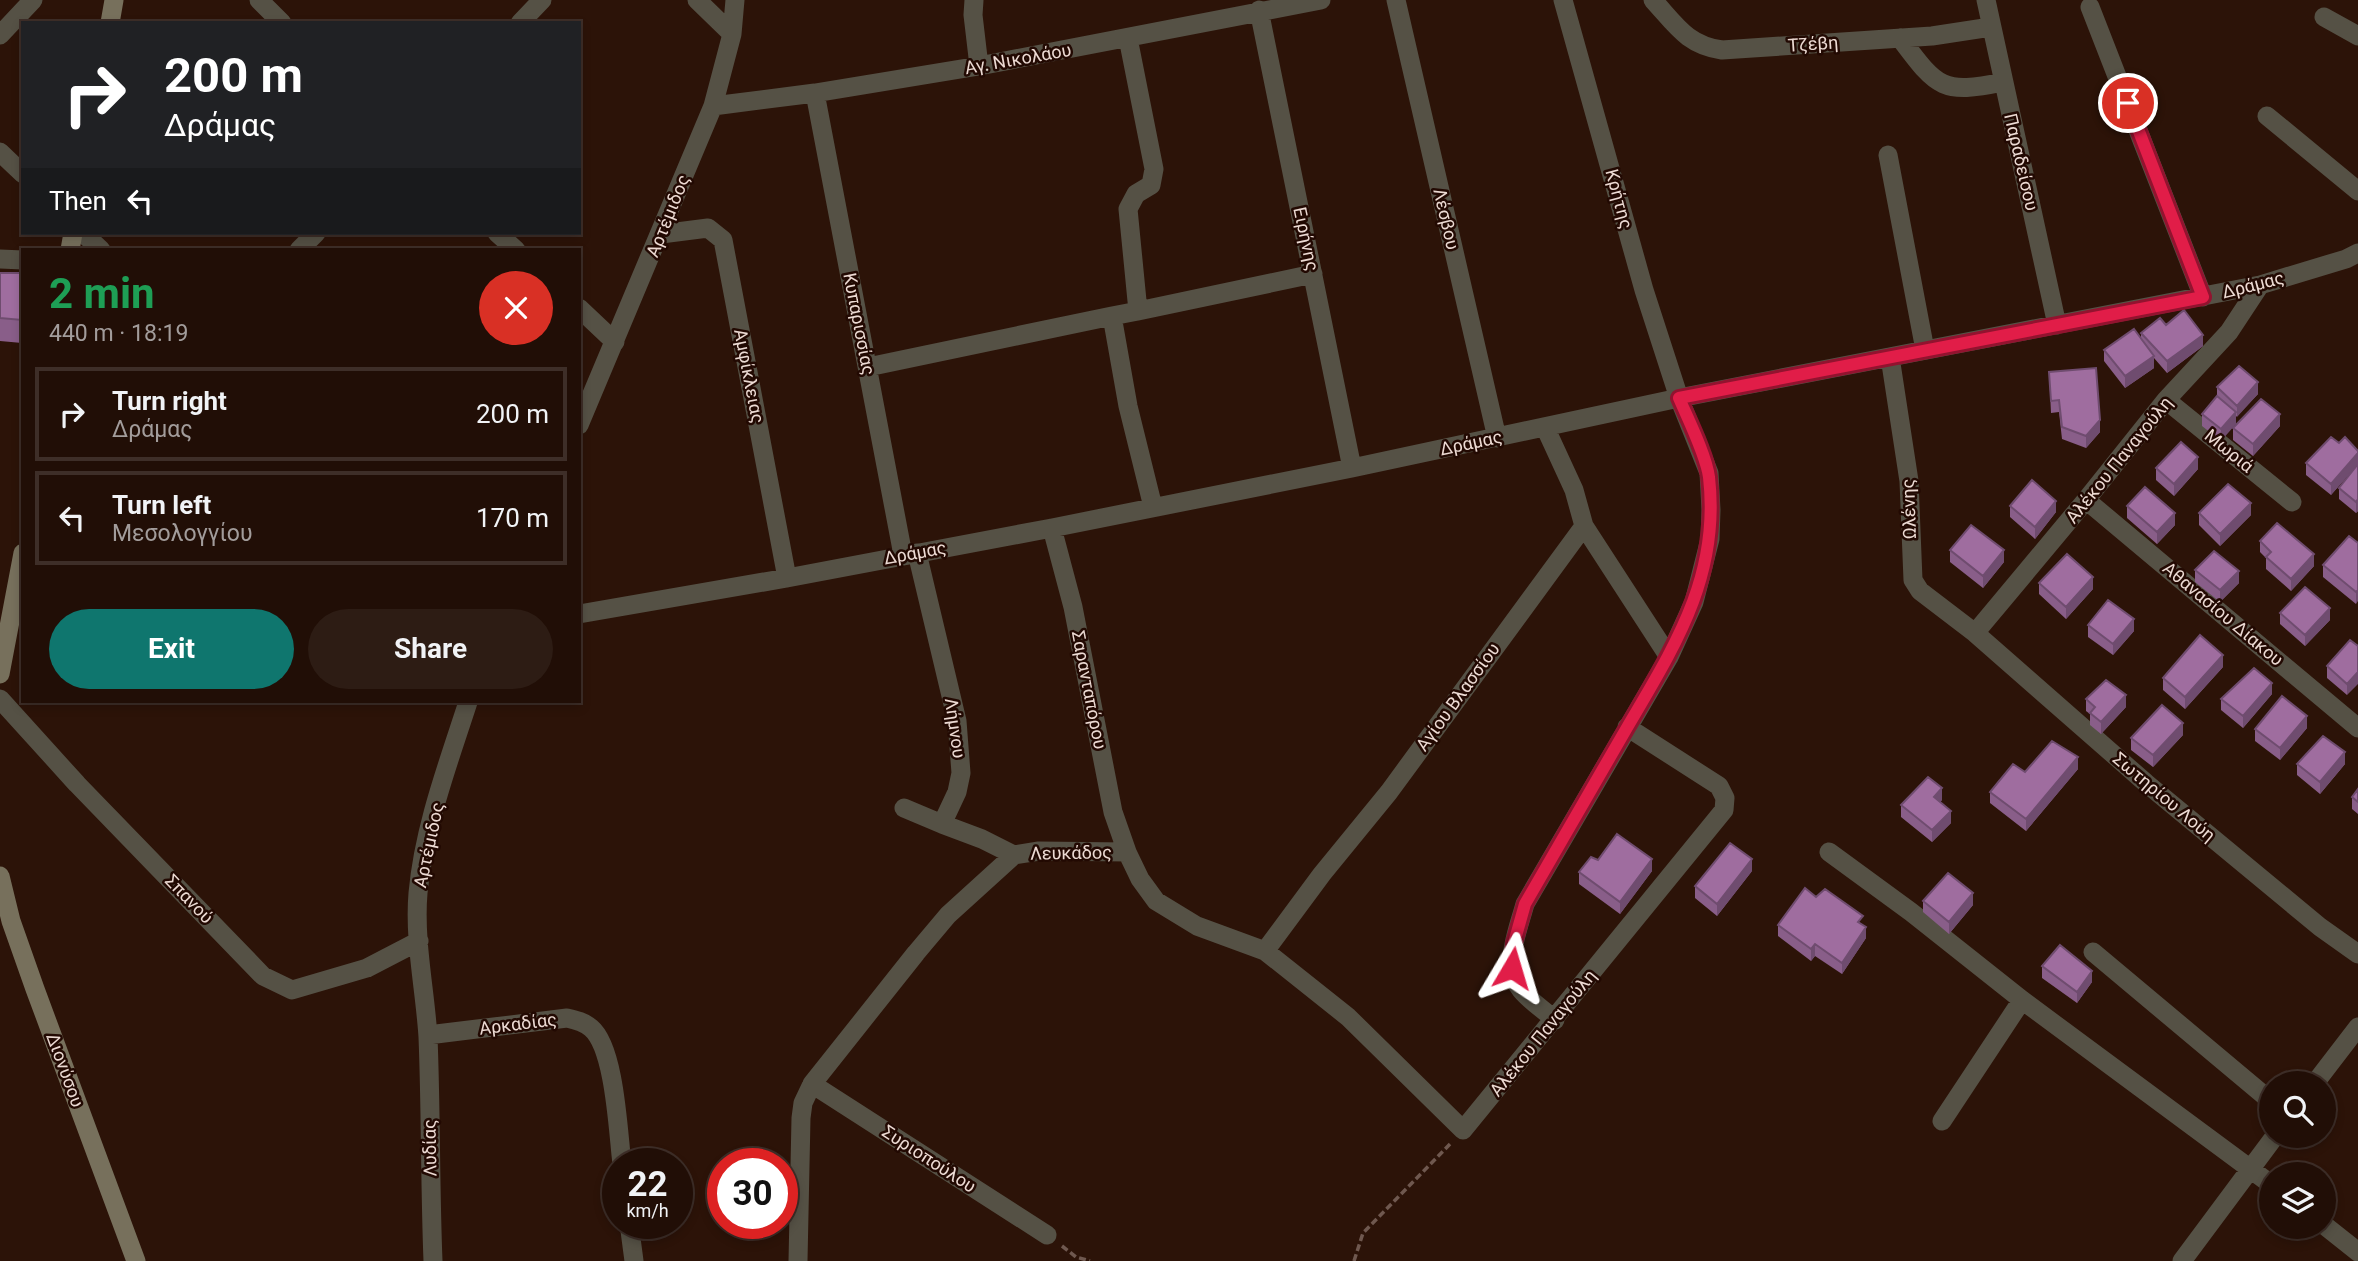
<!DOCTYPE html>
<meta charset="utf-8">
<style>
:root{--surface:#210e06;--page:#2d1c14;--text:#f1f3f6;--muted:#a29c9b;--line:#3e2e28;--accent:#0f766e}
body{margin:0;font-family:Roboto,sans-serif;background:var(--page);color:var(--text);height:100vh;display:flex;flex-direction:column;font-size:26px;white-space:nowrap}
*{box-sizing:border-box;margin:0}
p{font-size:23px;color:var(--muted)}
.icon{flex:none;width:38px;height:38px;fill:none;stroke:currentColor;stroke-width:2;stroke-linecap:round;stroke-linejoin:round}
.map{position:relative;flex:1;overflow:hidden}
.sheet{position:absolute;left:21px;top:248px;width:560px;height:455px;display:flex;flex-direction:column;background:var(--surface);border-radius:0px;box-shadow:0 4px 10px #0003,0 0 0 2px var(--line)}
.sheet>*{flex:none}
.hud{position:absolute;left:21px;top:21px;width:560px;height:214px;border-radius:0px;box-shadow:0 4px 10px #0003,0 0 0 2px var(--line);background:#202124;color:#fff;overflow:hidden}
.fabs{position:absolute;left:2259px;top:1071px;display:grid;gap:14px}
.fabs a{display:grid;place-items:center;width:77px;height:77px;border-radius:50%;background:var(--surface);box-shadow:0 4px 10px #0003,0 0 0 2px var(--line);font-size:35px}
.speed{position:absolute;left:602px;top:1148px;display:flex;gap:14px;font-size:35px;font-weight:700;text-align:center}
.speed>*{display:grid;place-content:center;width:91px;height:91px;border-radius:50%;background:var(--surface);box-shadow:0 4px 10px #0003,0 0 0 2px var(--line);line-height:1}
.speed small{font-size:18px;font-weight:400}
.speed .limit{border:10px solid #d22;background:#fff;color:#111}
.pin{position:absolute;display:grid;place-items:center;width:60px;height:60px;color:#fff;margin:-30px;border:4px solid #fff;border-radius:50%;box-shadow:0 2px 7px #0007}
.me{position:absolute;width:77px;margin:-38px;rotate:7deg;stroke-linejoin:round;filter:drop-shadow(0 0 5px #0008)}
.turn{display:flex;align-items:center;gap:24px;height:147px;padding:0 28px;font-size:32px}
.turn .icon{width:91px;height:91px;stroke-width:2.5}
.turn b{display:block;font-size:49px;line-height:60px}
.then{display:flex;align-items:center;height:66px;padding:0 28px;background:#0003;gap:14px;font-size:26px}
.round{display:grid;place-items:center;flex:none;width:74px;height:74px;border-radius:37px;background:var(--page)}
.headline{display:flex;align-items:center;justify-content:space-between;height:119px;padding:0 28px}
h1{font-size:42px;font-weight:700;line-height:52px;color:#1e9e55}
.cta{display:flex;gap:14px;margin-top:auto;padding:14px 28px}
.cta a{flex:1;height:80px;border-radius:42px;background:var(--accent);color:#fff;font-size:28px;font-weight:700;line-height:80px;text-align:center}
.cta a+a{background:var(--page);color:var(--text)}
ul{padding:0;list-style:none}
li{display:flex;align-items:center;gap:21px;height:94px;margin:0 14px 10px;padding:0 14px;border:4px solid var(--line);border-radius:0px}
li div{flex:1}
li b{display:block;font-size:26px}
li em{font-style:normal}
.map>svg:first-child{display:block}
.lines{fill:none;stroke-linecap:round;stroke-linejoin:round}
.path{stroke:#6f584f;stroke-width:3.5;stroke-dasharray:7 3.5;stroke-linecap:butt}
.minor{stroke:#555145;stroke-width:19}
.secondary{stroke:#77705c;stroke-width:19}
.wall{fill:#895e89}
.shaded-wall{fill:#6f4c6f}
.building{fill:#9f6d9f;stroke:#6f4c6f;stroke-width:2}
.route-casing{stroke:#92132f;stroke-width:18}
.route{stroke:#e11d48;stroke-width:12}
.labels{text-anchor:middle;stroke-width:5;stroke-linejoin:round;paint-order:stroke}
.street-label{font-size:18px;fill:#ecdad3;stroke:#220902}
</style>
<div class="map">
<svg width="2358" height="1261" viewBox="0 0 2358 1261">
<rect width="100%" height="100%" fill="#2c1308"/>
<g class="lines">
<!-- path -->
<path class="path" d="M1062 1246 1076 1257 1090 1261
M1354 1261 1363 1233 1450 1144"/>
<!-- minor -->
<path class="minor" d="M259 0 282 23
M697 0 732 34
M974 0 973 15 979 66
M1396 0 1497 438
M1653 0C1676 25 1687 45 1722 50L1932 36 1991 27
M1986 0 2057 325
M2090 7 2203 297
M1259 10 1352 468
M2324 17 2358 36
M520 23 542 0
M0 35 33 0
M1900 38C1937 87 1941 95 2003 82
M815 93 903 555
M713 106 815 93 979 66 1321 0
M2267 116 2358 191
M0 152 23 174
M1888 155 1925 350
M83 233 101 250
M497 233 516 250
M661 234 708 228 723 240 787 578
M299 250 316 233
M0 259 23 260
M579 308 615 342
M1138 311 1313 274
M1112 316 1138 311 1128 209 1136 194 1151 185 1154 169 1128 38
M1890 357 1909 481 1913 580 1920 591 1975 633 2146 783 2320 927 2358 954
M868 367 1112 316 1128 406 1153 507
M2166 400 2292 502
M579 425 713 106 732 34 735 0
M1545 427 1574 490 1584 526 1669 657
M2086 500 2358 728
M1052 528 1073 607 1113 812 1127 852
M917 553 957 721 961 773 957 792 942 824 982 839 1014 855
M579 614 787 578 1052 528 1352 468 1679 398 2260 285 2346 259 2358 253
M1975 633 2086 500 2166 400 2229 332 2260 285
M0 699 77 784 263 976 292 990 367 968 419 941
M904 808 942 824
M1829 852 1911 912 2022 1000 2272 1185
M1265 951 1322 874 1389 792 1584 526
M2093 952 2272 1102
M1555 1020C1544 1010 1530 1001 1521 990 1502 966 1518 930 1525 904L1669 657 1694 602 1710 539 1711 510 1709 473 1679 398 1644 290 1563 0
M428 1035 567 1018C576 1020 584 1022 591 1028 615 1048 618 1132 622 1164
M2315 1083 2358 1027
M812 1084 1047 1235
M1942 1121 2022 1000
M629 1223 634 1261
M2324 1225 2358 1252
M433 1261C430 1186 431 1111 428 1037 425 989 414 941 418 893 424 827 448 764 468 702
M798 1261 801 1118 803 1103 812 1084 916 953 948 915 1014 855 1039 851 1127 852 1140 879 1156 901 1197 926 1265 951 1348 1017 1463 1130 1724 810 1725 798 1719 786 1627 727
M2182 1261 2275 1136"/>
<!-- secondary -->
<path class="secondary" d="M110 23 114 0
M70 250 73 233
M0 674 23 553
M0 876 11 921 35 989 136 1261"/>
</g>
<!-- wall -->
<path class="wall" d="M0 273H23L22 343 0 341Z
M2166 325 2203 346 2167 373 2154 358V368L2125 388 2104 361V350L2141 339V333Z
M2049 372 2100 432 2086 448 2062 439 2059 412 2051 413Z
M2217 387 2258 394 2236 417 2221 441 2202 426V414L2217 397Z
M2280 426 2253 456 2233 440V428Z
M2306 463 2358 464 2331 495 2306 475Z
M2358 464V511L2356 513 2339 499V488Z
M2156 468 2198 469 2174 496 2156 480Z
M2010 506 2056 512 2035 539 2010 517Z
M2127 506 2175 525 2157 544 2127 518Z
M2199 513 2251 515 2220 546 2199 525Z
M2260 541 2314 566 2291 591 2266 569V558L2260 552Z
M2358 543 2356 604 2323 577V565Z
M1950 550 2004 562 1983 588 1950 562Z
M2195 570 2239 583 2220 602 2195 582Z
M2039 583 2093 589 2066 619 2039 594Z
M2280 613 2330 620 2305 646 2280 624Z
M2088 625 2134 631 2113 655 2088 637Z
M2350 640 2347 695 2327 678V666Z
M2223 667 2185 709 2163 690V678Z
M2272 694 2243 728 2221 710V699Z
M2086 699 2126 707 2101 734 2090 725V714L2086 711Z
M2307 728 2280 760 2255 741V729Z
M2183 735 2153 767 2131 750V738Z
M2297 764H2345L2320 794 2297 775Z
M2078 769 2026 831 1990 803V792L2025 772Z
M2358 789V814L2352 809V797Z
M1942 800 1940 802 1951 823 1932 842 1901 817V805Z
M1598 860 1652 871 1620 914 1579 884V872Z
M1752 871 1717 916 1695 898V886Z
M1816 897 1863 925 1866 938 1842 974 1815 956 1811 961 1778 936V925Z
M1923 901 1973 905 1949 934 1923 912Z
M2042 966 2092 982 2077 1003 2042 978Z"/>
<!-- shaded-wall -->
<path class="shaded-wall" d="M2203 335V346L2167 373V361Z
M2154 356V368L2125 388V376Z
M2258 382V394L2237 417V406Z
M2236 412V424L2221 441V429Z
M2280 414V426L2253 456V444Z
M2100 420V432L2086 448V436Z
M2358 453V464L2331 495V484Z
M2198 457V469L2174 496V484Z
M2358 499V511L2356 513V502Z
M2056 501V512L2035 539V527Z
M2251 503V515L2220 546V534Z
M2175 513V525L2157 544V532Z
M2004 550V562L1983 588V576Z
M2314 554V566L2291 591V579Z
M2239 571V583L2220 602V590Z
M2093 577V589L2066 619V607Z
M2358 590V601L2356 604V592Z
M2330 608V620L2305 646V635Z
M2134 619V631L2113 655V644Z
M2223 655V667L2185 709V697Z
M2358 672V684L2347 695V684Z
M2272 683V694L2243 728V716Z
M2126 695V707L2101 734V722Z
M2307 716V728L2280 760V748Z
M2183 723V735L2153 767V755Z
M2345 752V764L2320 794V782Z
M2078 757V769L2026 831V819Z
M1942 788V800L1934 809V797Z
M1951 811V823L1932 842V830Z
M1652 859V871L1620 914V902Z
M1752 859V871L1717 916V904Z
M1973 893V905L1949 934V922Z
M1866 927V938L1842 974V963Z
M1815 944V956L1811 961V949Z
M2092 971V982L2077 1003V992Z"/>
<!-- building -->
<path class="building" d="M0 273H23L22 320 0 318Z
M2184 310 2203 335 2167 361 2141 333 2160 318 2166 325Z
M2134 329 2154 356 2125 376 2104 350Z
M2239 366 2258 382 2237 406 2217 387Z
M2096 368 2100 420 2086 436 2062 427 2059 400 2051 401 2049 372Z
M2217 396 2236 412 2221 429 2202 414Z
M2261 399 2280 414 2253 444 2233 428Z
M2331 437 2339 443 2345 437 2358 451V453L2331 484 2306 463Z
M2181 442 2198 457 2174 484 2156 468Z
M2358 464V499L2356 502 2339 488Z
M2032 480 2056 501 2035 527 2010 506Z
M2228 484 2251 503 2220 534 2199 513Z
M2145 487 2175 513 2157 532 2127 506Z
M2277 523 2314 554 2291 579 2266 557 2271 552 2260 541Z
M1971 525 2004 550 1983 576 1950 550Z
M2349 536 2358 543V590L2356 592 2323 565Z
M2214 551 2239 571 2220 590 2195 570Z
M2067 554 2093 577 2066 607 2039 583Z
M2305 587 2330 608 2305 635 2280 613Z
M2108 600 2134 619 2113 644 2088 625Z
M2200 635 2223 655 2185 697 2163 678Z
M2350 640 2358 646V672L2347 684 2327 666Z
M2254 668 2272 683 2243 716 2221 699Z
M2106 680 2126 695 2101 722 2090 713 2095 707 2086 699Z
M2282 696 2307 716 2280 748 2255 729Z
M2162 705 2183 723 2153 755 2131 738Z
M2323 736 2345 752 2320 782 2297 764Z
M2052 741 2078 757 2026 819 1990 792 2013 764 2025 772Z
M1928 777 1942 788 1934 797 1951 811 1932 830 1901 805Z
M2358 789V802L2352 797Z
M1617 834 1652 859 1620 902 1579 872 1591 857 1598 860Z
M1730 843 1752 859 1717 904 1695 886Z
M1948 873 1973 893 1949 922 1923 901Z
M1805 888 1816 897 1825 889 1863 916 1858 922 1866 927 1842 963 1815 944 1811 949 1778 925Z
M2060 945 2092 971 2077 992 2042 966Z"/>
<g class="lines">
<!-- route casing -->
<g class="route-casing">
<path id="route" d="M1512 968 1514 943 1525 904C1557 848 1589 793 1621 738 1670 653 1721 581 1709 477 1706 455 1688 419 1679 398L2203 297 2128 103"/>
</g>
<!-- route -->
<use href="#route" class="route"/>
</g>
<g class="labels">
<!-- street labels -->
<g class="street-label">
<text transform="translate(1813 44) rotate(-4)" y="6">Τζέβη</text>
<text transform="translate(1018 59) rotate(-10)" y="6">Αγ. Νικολάου</text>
<text transform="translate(2021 162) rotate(77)" y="6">Παραδείσου</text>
<text transform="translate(1619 199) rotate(75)" y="6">Κρήτης</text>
<text transform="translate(668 216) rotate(-68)" y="6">Αρτέμιδος</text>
<text transform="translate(1446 219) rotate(77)" y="6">Λέσβου</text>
<text transform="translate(1306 239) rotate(78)" y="6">Ειρήνης</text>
<text transform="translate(2253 285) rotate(-14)" y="6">Δράμας</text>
<text transform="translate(859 324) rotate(79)" y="6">Κυπαρισσίας</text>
<text transform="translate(749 376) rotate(79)" y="6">Αμφίκλειας</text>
<text transform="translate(1471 443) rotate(-12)" y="6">Δράμας</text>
<text transform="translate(2229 451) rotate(39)" y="6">Μωριά</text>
<text transform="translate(2119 460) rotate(-51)" y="6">Αλέκου Παναγούλη</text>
<text transform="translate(1909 509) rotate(-92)" y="6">Ωλένης</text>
<text transform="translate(915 553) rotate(-10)" y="6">Δράμας</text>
<text transform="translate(2223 614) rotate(40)" y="6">Αθανασίου Δίακου</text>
<text transform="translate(1089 690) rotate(79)" y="6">Σαρανταπόρου</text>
<text transform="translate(1458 697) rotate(-54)" y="6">Αγίου Βλασσίου</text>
<text transform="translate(955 728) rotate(82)" y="6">Λήμνου</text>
<text transform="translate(2164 797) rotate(40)" y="6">Σωτηρίου Λούη</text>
<text transform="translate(429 845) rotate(-78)" y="6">Αρτέμιδος</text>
<text transform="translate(1071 853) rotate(-1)" y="6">Λευκάδος</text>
<text transform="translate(189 899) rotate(46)" y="6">Σπανού</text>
<text transform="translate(518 1024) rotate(-7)" y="6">Αρκαδίας</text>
<text transform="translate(1543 1033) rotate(-51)" y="6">Αλέκου Παναγούλη</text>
<text transform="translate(65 1070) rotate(70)" y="6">Διονύσου</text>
<text transform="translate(430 1148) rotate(-91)" y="6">Λυδίας</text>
<text transform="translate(929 1159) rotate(33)" y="6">Συριοπούλου</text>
</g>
</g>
</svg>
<div class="fabs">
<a><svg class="icon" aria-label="search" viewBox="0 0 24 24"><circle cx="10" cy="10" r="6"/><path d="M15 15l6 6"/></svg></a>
<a><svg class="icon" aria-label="layers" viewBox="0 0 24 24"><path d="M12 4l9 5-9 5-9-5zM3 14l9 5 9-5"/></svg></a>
</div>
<div class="speed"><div>22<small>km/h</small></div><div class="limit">30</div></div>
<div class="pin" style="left:2128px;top:103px;background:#d93025"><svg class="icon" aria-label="arrive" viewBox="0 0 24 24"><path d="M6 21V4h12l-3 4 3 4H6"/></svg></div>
<svg class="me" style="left:1512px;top:968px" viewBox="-20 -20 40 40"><path d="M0-17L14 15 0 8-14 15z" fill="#e11d48" stroke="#fff" stroke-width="4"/></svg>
<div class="hud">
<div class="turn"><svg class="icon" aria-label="right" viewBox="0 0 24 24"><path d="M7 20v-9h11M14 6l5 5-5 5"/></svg><div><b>200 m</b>Δράμας</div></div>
<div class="then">Then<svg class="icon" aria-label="left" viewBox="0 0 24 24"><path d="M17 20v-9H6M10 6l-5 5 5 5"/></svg></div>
</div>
<section class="sheet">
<div class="headline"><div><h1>2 min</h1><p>440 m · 18:19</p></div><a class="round" style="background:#d93025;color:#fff"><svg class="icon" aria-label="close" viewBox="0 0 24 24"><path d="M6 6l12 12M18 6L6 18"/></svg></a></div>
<ul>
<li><svg class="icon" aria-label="right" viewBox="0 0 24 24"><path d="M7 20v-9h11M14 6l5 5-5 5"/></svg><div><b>Turn right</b><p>Δράμας</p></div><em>200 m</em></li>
<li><svg class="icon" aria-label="left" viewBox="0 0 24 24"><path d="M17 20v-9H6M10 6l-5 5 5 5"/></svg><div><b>Turn left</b><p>Μεσολογγίου</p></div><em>170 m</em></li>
</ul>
<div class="cta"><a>Exit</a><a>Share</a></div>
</section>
</div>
